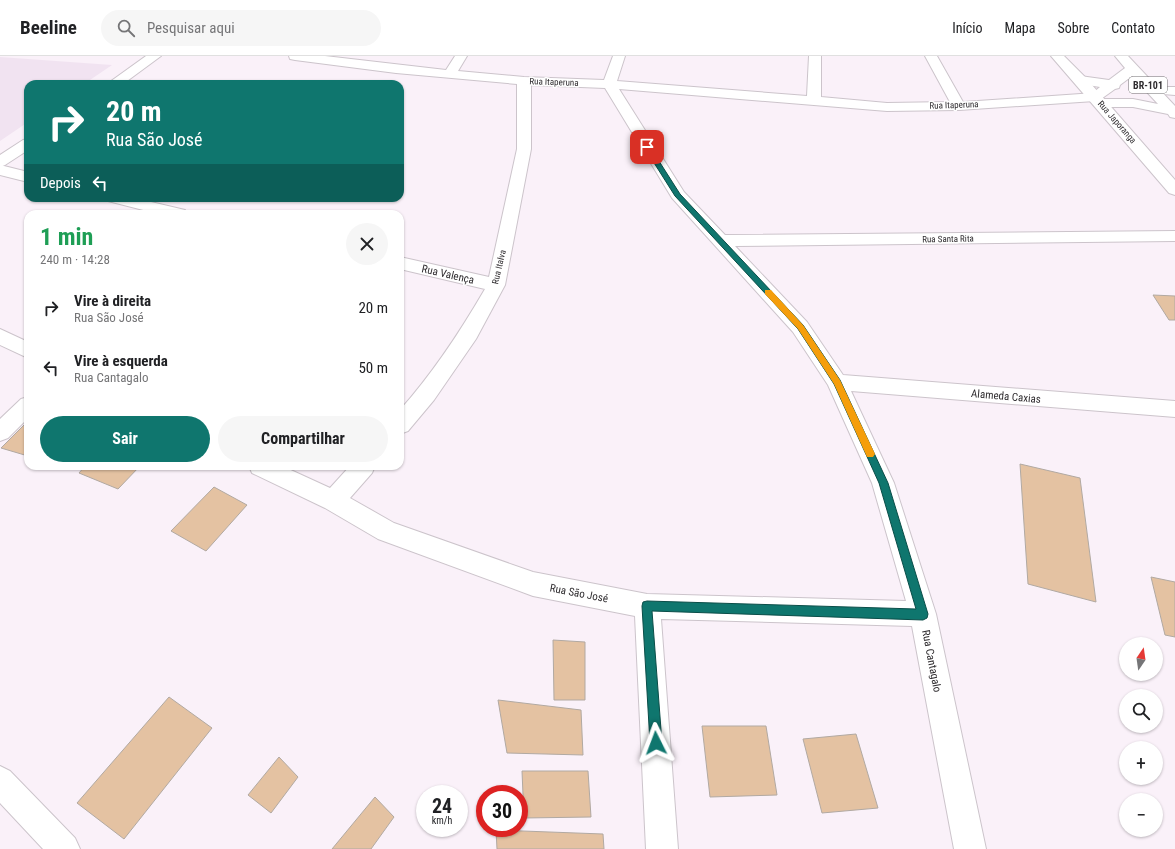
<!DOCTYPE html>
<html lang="pt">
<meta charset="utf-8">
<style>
:root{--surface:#fff;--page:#f6f6f6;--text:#202124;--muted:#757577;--line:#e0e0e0;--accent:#0f766e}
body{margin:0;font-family:"Roboto Condensed",sans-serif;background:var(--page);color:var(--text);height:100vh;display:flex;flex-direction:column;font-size:15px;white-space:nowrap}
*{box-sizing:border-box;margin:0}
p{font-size:13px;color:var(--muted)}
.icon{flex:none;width:22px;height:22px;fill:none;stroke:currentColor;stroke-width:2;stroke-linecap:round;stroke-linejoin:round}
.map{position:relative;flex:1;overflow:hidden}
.side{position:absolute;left:24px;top:154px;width:380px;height:260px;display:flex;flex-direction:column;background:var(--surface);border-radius:12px;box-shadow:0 1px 3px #0004}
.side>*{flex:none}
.top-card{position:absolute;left:24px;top:24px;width:380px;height:122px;border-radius:12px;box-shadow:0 1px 3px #0004;background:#0f766e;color:#fff;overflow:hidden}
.needle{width:26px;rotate:13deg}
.controls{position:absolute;left:1119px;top:581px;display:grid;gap:8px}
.controls a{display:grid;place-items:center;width:44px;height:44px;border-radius:50%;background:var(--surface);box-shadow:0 1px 3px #0004;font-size:20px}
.speed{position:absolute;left:416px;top:729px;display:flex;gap:8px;font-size:20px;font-weight:700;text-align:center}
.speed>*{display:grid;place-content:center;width:52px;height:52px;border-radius:50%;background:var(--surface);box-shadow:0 1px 3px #0004;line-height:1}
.speed small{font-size:10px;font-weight:400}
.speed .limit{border:6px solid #d22;background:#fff;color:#111}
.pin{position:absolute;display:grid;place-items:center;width:34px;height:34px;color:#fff;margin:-17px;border-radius:8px;box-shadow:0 2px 6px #0006}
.me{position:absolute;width:44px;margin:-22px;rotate:357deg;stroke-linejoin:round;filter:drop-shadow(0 0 3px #0008)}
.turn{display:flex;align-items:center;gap:14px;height:84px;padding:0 16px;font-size:18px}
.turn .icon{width:52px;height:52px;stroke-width:2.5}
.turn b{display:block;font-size:28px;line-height:34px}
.then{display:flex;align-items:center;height:38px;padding:0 16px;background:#0003;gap:8px;font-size:15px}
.round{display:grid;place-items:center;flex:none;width:42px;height:42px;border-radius:21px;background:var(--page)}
.overview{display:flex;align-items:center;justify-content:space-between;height:68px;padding:0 16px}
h1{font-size:24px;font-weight:700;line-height:30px;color:#1e9e55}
.action{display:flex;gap:8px;margin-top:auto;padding:8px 16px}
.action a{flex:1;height:46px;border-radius:24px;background:var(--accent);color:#fff;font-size:16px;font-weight:700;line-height:46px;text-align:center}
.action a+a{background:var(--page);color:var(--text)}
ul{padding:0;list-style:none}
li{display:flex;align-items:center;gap:12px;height:60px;padding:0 16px}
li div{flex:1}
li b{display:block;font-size:15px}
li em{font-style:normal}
header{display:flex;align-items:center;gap:24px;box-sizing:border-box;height:56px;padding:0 20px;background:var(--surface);border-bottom:1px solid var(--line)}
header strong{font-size:19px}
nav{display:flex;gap:22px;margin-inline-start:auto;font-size:14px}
.search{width:280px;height:36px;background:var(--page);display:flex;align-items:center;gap:10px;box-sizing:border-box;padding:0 14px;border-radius:22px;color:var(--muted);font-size:15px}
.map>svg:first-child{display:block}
.built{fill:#f1e3f1}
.building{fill:#e4c2a2;stroke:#b1a9a2}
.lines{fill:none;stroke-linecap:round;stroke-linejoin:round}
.street-casing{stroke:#ccc4cb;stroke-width:2}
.secondary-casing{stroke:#ccc4cb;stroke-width:2}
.highway-casing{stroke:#ccc4cb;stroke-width:2}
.street{fill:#fff;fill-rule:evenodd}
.secondary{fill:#fff;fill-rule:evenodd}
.highway{fill:#fff;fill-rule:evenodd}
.route{fill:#0f766e;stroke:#0a4d48}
.slow{fill:#f59e0b}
.labels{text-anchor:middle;stroke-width:3;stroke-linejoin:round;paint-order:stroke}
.far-street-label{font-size:9px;fill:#2f2c2f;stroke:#fff}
.shield{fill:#fff;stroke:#6d6b6d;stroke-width:1}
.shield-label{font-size:10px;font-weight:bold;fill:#2f2c2f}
.street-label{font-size:11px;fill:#2f2c2f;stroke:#fff}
</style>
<header>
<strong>Beeline</strong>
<div class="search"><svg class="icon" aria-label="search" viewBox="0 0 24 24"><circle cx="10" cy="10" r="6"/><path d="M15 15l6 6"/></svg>Pesquisar aqui</div>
<nav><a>Início</a><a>Mapa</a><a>Sobre</a><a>Contato</a></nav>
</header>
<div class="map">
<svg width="1175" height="793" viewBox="0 0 1175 793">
<rect width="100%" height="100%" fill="#faf1f9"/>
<!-- built -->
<path class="built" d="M0 1 112 9 84 28H28V66L0 85Z"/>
<!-- building -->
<path class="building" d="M1153 239 1175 240V264H1169Z
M28 365V400L1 392Z
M1020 408 1080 422 1096 546 1028 528Z
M85 410H140L118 433 79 417Z
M214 431 247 449 206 495 171 475Z
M1151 521 1175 526V581L1165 579Z
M553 584 585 586V644H554Z
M169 641 212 672 124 783 77 747Z
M498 644 581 654 583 699 507 697Z
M702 670H766L777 739 710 741Z
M856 678 878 752 822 757 803 683Z
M279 701 298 721 271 757 248 739Z
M522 715H588L591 761 524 762Z
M375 741 394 761 371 793H332Z
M496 774 603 778 604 793H497Z"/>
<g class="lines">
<!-- street casing -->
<g class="street-casing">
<path id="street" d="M289 0H325L446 14 455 0H467L458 15 524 21 604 24 613 0H625L617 25 807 40 809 0H821V41L887 47 950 46 925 0H937L963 46 1095 37 1100 38 1102 41 1100 44 1095 45 959 54 887 55 619 33 684 136 725 179 1175 175V185L735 190 807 266 843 319 1175 345V361L851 335 894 427 936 558 986 793H954L912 570 661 563 678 793H646L635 560 533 540 378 483 325 452 252 417 249 410H282L330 432 350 410H375L372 417 350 442 394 467 533 516 647 538 906 545 872 427 828 329 793 276 672 142 605 32 531 29V93L505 229 476 283 434 344 408 375 400 378V354C433 317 460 276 485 233L400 213V201L489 221 517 93V28L396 17 295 4 290 3Z
M0 109 28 116V126L0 119Z
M106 142H134L185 154 187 158H159L108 145Z
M0 273 28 286V302L0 289Z
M28 341V362L8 382 0 385V363L21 343Z
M0 710 10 715 75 782 80 793H43L0 747Z"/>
</g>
<!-- secondary casing -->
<g class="secondary-casing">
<path id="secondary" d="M146 0H161L123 28H107Z
M1051 0H1064L1085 21 1175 124V139L1169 137Z
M1168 31H1175V39L1163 38 1161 35 1163 32Z
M28 83V94L5 109 0 111V99L23 84Z"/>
</g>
<!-- highway casing -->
<g class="highway-casing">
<path id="highway" d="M1115 0H1128L1175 50V62L1170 61 1168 58 1133 51H1101L1096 50 1094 47 1095 45 1090 44 1088 41 1100 31 1075 27 1073 24 1075 21 1080 20 1109 24 1125 12ZM1132 20 1158 48 1133 43H1101L1115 33 1119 32 1120 29Z"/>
</g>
<!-- street -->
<use href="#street" class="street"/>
<!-- secondary -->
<use href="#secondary" class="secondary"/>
<!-- highway -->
<use href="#highway" class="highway"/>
</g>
<!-- route -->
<path class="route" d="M647 89 650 91 680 138 803 269 840 324 888 427 928 558 927 562 923 564 652 555 662 687 660 691 656 693 651 691 650 687 642 550 643 546 647 545 916 553 879 427 834 328 798 273 675 140 644 91Z"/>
<!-- slow -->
<path class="slow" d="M765 234H771L803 269 840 324 875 398 873 401H867L834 328 798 273 765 238Z"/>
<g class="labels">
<!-- far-street labels -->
<g class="far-street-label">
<text transform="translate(554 26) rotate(2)" y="3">Rua Itaperuna</text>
<text transform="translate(954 49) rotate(-2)" y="3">Rua Itaperuna</text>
<text transform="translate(1117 66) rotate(49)" y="3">Rua Japoranga</text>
<text transform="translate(948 183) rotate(-1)" y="3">Rua Santa Rita</text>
<text transform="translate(499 211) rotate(-77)" y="3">Rua Italva</text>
</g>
<!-- shield labels -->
<rect class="shield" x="1129" y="21" width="38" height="16" rx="3"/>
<g class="shield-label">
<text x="1148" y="33">BR-101</text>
</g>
<!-- street labels -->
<g class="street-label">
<text transform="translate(448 218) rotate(13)" y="4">Rua Valença</text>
<text transform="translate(1006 340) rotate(5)" y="4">Alameda Caxias</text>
<text transform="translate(579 537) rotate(11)" y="4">Rua São José</text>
<text transform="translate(932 605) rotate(79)" y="4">Rua Cantagalo</text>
</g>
</g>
</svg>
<div class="controls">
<a><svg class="needle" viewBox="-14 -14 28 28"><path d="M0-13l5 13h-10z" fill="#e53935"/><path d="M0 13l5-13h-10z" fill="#757577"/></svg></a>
<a><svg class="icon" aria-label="search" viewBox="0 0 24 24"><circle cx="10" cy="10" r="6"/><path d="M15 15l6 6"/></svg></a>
<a>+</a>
<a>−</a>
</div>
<div class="speed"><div>24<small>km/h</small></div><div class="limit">30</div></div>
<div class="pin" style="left:647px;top:91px;background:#d93025"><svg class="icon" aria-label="arrive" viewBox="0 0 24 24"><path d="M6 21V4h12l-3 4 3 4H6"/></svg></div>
<svg class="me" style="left:656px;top:687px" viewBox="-20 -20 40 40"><path d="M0-17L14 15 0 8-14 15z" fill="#0f766e" stroke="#fff" stroke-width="4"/></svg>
<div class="top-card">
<div class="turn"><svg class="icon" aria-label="right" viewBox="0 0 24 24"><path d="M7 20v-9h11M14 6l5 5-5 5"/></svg><div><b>20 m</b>Rua São José</div></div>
<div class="then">Depois<svg class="icon" aria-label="left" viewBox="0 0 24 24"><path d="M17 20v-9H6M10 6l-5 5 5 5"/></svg></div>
</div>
<section class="side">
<div class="overview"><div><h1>1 min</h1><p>240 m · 14:28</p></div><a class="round"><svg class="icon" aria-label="close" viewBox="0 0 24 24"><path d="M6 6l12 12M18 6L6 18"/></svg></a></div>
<ul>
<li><svg class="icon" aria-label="right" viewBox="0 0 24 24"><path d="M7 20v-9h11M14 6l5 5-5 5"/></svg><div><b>Vire à direita</b><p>Rua São José</p></div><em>20 m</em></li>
<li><svg class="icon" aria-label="left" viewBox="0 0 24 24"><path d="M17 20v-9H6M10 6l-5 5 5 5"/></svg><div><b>Vire à esquerda</b><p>Rua Cantagalo</p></div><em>50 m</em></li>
</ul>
<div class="action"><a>Sair</a><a>Compartilhar</a></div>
</section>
</div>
